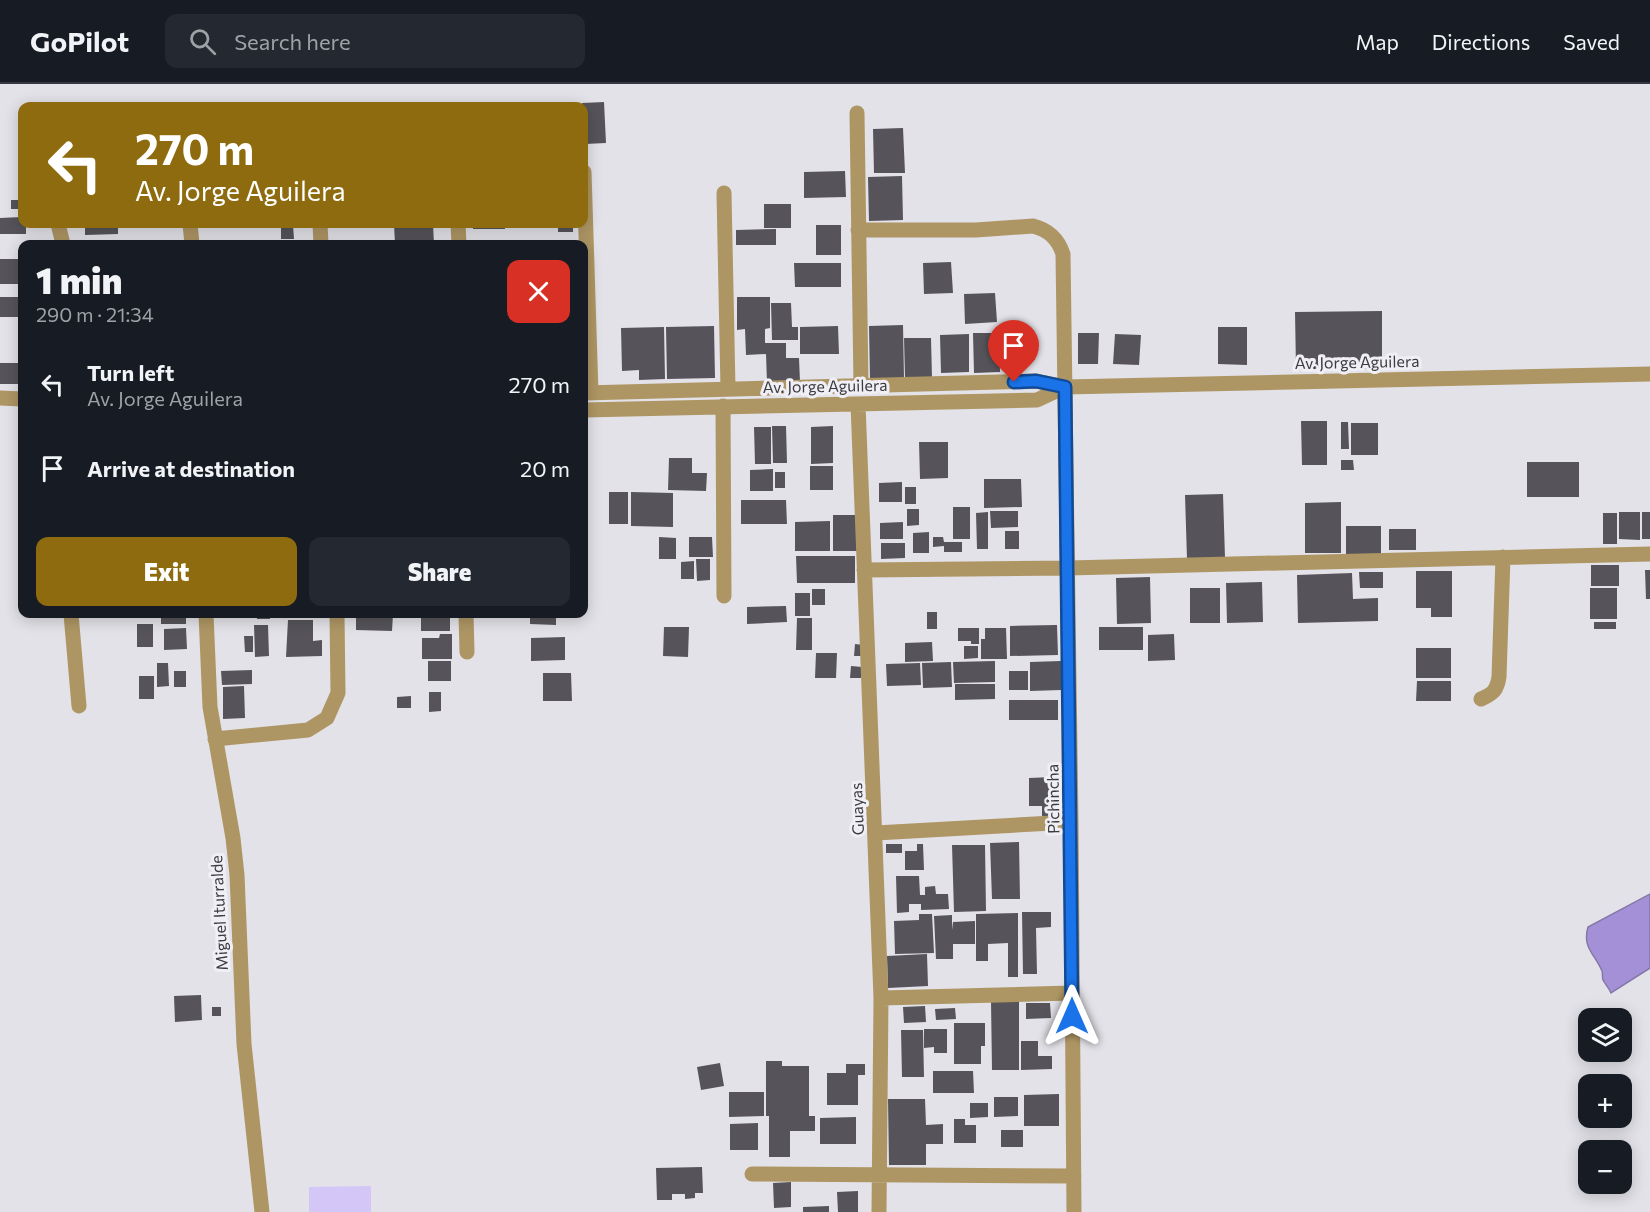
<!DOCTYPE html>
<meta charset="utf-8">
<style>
:root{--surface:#171b24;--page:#242831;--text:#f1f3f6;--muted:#9ea1a6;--line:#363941;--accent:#8e6b0f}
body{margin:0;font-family:Commissioner,sans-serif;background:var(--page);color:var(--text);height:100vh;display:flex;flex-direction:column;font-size:22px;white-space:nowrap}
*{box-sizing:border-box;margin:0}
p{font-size:20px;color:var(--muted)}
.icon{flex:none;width:33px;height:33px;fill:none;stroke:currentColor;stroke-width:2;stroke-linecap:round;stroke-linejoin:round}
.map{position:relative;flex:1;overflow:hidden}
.sheet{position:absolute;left:18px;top:156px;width:570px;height:378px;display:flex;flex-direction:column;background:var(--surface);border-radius:12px;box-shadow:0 3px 15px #0003}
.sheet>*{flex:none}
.hud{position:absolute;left:18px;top:18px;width:570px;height:126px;border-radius:12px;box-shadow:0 3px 15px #0003;background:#8e6b0f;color:#fff;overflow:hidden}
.controls{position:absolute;left:1578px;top:924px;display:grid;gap:12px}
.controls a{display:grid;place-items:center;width:54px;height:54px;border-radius:12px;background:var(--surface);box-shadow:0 3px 15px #0003;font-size:30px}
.pin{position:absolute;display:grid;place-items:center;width:51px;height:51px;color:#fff;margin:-62px -26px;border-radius:50% 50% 50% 0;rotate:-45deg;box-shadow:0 0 6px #0007}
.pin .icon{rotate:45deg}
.me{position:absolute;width:66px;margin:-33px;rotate:0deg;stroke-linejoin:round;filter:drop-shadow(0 0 4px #0008)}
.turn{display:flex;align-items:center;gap:21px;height:126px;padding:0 18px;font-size:27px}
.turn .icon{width:78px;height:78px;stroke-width:2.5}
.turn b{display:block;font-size:42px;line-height:51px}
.round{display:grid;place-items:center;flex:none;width:63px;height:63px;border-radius:12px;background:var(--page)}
.summary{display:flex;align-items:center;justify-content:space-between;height:102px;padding:0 18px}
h1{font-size:36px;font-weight:800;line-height:45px}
.button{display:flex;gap:12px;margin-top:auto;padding:12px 18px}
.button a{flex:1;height:69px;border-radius:12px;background:var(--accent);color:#fff;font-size:24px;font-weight:800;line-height:69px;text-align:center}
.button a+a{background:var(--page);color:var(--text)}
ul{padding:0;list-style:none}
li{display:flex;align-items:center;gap:18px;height:84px;padding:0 18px}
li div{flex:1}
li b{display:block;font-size:22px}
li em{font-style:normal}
header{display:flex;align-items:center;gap:36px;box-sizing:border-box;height:84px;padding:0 30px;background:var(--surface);border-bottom:2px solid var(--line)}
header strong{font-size:28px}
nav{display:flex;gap:33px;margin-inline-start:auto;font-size:21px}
.search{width:420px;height:54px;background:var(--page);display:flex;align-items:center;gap:15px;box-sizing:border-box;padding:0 21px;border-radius:12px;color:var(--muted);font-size:22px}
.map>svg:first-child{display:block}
.green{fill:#d4c7f8}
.water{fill:#a490d6;stroke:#8577a8;stroke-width:1.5}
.building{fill:#56545a}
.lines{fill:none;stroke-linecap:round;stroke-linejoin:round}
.minor{stroke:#ae9664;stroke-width:15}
.route-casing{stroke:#114b97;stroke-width:15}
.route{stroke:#1a73e8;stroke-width:10}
.labels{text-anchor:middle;stroke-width:6;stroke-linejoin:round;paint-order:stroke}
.street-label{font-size:16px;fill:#3c3c3e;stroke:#f0eff6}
</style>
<header>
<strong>GoPilot</strong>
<div class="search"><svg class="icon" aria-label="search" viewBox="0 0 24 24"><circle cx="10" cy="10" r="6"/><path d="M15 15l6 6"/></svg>Search here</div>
<nav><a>Map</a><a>Directions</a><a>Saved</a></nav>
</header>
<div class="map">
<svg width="1650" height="1128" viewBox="0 0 1650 1128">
<rect width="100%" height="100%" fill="#e3e2e8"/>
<!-- green -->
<path class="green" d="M371 1102V1128H309V1103Z"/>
<!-- water -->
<path class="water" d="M1650 810V884L1611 909C1609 904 1605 900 1603 896 1602 894 1603 889 1602 887 1595 870 1582 864 1588 843Z"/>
<!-- building -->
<path class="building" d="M604 18 606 59 585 60 582 19Z
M903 44 905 89H874L873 45Z
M845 87 846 113 804 114V88Z
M902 92 903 136 869 137 868 93Z
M11 116H22V125H11Z
M764 120H791V144H764Z
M22 133V140H26V150H0V134Z
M85 140H118V150L85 151Z
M394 140H433L434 160H395Z
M473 140H504L505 145H473Z
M521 140H573V148H558V142L521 143Z
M281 141H293L294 155H281Z
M816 141H841V171H816Z
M776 145V161H736V146Z
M122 156V160H83V157Z
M0 175H22V200H0Z
M951 178 953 209 924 210 923 179Z
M794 179H841V203H795Z
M995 209 997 238 965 240 964 210Z
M0 213H22V233H0Z
M737 213H770V244L765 245V259H786V274H799L800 298 767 299 766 270 746 271 745 245 737 246Z
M771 219H791L792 243H798V256H772Z
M1382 227V284L1296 285 1295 228Z
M903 241 904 294 870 295 869 242Z
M714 242 715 294 667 295 666 243Z
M838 242 839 270H800V243Z
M664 243 665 295 639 296V286L622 287 621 244Z
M1218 243H1247V281L1218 280Z
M1033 247 1035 276 1010 277 1008 248Z
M973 249H999L1000 288 974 289Z
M1078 249H1099L1098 280H1078Z
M969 250V288L941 289 940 251Z
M1115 250 1141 251 1139 281 1113 280Z
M904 254H931L932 294H905Z
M0 279H22V300H0Z
M1301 337H1327V381H1302Z
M1341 338H1348L1349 365H1341Z
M1351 339H1378V371H1351Z
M772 342H786L787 379H773Z
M833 342V379L811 380V343Z
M754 343H771V380H755Z
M919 358H948V394L920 395Z
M669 374H692V389H707L706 407 668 406Z
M1341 376H1353L1354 386H1341Z
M1527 378H1579V413H1527Z
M810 382H833V406H810Z
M773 385V407H750V386Z
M775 388H785V404H775Z
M984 395H1021L1022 423 984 424Z
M902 398V418H879V399Z
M905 403H916V420H905Z
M609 408H628V440H609Z
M631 408 673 409V443L631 442Z
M1223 410 1225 474 1187 475 1185 411Z
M741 416H786L787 440H741Z
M1341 418V469H1305V419Z
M953 423H970V455H953Z
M907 425H919V441L907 442Z
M990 427H1018V443L991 444Z
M988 428V465H977L976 429Z
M1619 428H1640V456L1619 455Z
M1642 428H1650V455H1642Z
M1603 429H1617V460H1603Z
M833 431H856L857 467H833Z
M830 437V467H795V438Z
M903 438V455H880V439Z
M1346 442H1381V472H1346Z
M1389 445H1416V466H1389Z
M1005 447H1019V465H1005Z
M929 448V469H913V449Z
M659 453 676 454V475H659Z
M689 453H712L713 473H689Z
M933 453H943L944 458H962V468H944V462L933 463Z
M881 459H905V474L881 475Z
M796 472H855V499H797Z
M696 475H710V496L697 497Z
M694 477V495H681V478Z
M1591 481H1619V502H1591Z
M1645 486H1650V515H1646Z
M1416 487H1452V533H1431V524H1416Z
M1359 488H1383V504H1360Z
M1352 489 1353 515 1378 514V537L1298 539 1297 491Z
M1150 493 1151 539 1117 540 1116 494Z
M1262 498 1263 538 1227 539 1226 499Z
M1190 504H1220V539H1190Z
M1590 504H1617V535H1590Z
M812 505H825V521H812Z
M795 509H810V532H795Z
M786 522 787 538 747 540V523Z
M927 528H937V545H927Z
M161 530H186V540H161Z
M257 530H270V535H257Z
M292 530H308V533L292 534Z
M356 530H393L392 547 356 546Z
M421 530H450V547H421Z
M530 530H556V541L530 540Z
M797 534H812V566H796Z
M288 536H313V557L322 556V572L286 573Z
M1594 538H1616V545H1594Z
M137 540H153V563H137Z
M254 541H268L269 572 255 573Z
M1057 541 1058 571 1010 572V542Z
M664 543H689L688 573 663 572Z
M1099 543H1143V566H1099Z
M186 544 187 565 164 566V545Z
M958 544H979V560H971V557H958Z
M985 544H1006L1007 575H981V555H985Z
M440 550H452V575H422V554H439Z
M1174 550 1175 576 1148 577V551Z
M244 552H253V568H245Z
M565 553V576L531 577V554Z
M932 558 933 577 905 578V559Z
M855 560 864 561V572H854Z
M964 562H978V574L964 575Z
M1416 564H1451V594H1416Z
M816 569H837L836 594H815Z
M428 577H451V597H428Z
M995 577V598L954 599 953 578Z
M1061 577V606L1030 607V578Z
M951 578 952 603 923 604 922 579Z
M157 579H168L169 602 157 603Z
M920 579 921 601 887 602 886 580Z
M851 582 862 583 861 594H850Z
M252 586V600L222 601 221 587Z
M174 587H186V603H174Z
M1009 587H1028V606H1009Z
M543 589H571L572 617H543Z
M139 592H154V615H139Z
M1417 597H1451V617H1416Z
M955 600H995V615L955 616Z
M244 602 245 634 223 635V603Z
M429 608H441V627L429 628Z
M411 612V624H397V613Z
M1009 616H1058V636H1009Z
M1053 693 1054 732H1042V722H1029V694Z
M1019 758 1020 815H992L990 759Z
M886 760H902V769H886Z
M917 760H923L924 786H905V767H917Z
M952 761H985L986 827 954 828Z
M896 792H919L920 811H925V803L935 802 936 810H948L949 825 921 826V820H909V828L897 829Z
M1022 828H1051V843L1036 844 1037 890H1023Z
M1018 829V893H1008V859L988 860V877H976V830Z
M919 830H932L934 869 895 870 894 837 919 836Z
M952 831V846L953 838 975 837V860H953V875H936L934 832Z
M927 870 928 902 888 904 887 872Z
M201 911 202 936 175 938 174 912Z
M991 917H1019V986H992Z
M1026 919H1050L1051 934 1026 935Z
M925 922 926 938 904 939 903 923Z
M212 923H221V932H212Z
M955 924 956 935 936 936 935 925Z
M954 939H985V962H981V980H954Z
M924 945H947V969H934V963L924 964Z
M901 946H923L924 993H902Z
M1021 957H1038V972H1052V985L1021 986Z
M766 977H782V982H809V1032H815V1047H790V1073H769V1032H766Z
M720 979 724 1002 701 1006 697 983Z
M846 980H865V991H858V1021H827V989H846Z
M933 987H973L974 1009H933Z
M729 1008H764V1032L729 1033Z
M1059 1010V1042H1024V1011Z
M994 1013H1018V1032L994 1033Z
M888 1015H925L926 1041 943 1040V1060H926V1081H889Z
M970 1019H988V1033L970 1034Z
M856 1033V1060H820V1034Z
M954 1035H965V1041H976V1059H954Z
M758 1039V1066H730V1040Z
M1001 1046H1023V1063H1001Z
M702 1083 703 1109H695V1114L685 1115V1110H672V1116H657L656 1084Z
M791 1098V1123L774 1124 773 1099Z
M858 1107V1128H838L837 1108Z
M829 1122V1128H803V1123Z"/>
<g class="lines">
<!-- minor -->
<path class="minor" d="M857 29 861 301
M584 88 591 309
M724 109 728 305
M58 140 63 160
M190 140 192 160
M320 140 321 160
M458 140 459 160
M858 146H976L1033 142C1049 146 1058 155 1063 170L1071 738 1074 1128
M584 309 1036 297 1065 303 1650 290
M0 314 22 315
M858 320 881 914 879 1128
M723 322 724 512
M584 326 1037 316 1065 303
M864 486 1068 484 1650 470
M71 530 79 622
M206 530 210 623 233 754 237 791 244 960 262 1128
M466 530 467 568
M1481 615C1493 610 1497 606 1499 593L1503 473
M215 655 308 646 327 634 338 609 337 530
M876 749 1071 738
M881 914 1072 909
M752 1090 1074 1092"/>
</g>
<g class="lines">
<!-- route casing -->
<g class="route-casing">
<path id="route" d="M1014 298 1036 297 1065 303 1072 932"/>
</g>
<!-- route -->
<use href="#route" class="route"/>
</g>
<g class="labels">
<!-- street labels -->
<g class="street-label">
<text transform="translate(1357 278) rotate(-1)" y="6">Av. Jorge Aguilera</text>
<text transform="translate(825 302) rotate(-1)" y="6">Av. Jorge Aguilera</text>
<text transform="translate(1053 715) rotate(-91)" y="6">Pichincha</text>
<text transform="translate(857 725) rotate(-92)" y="6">Guayas</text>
<text transform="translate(219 829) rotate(-93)" y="6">Miguel Iturralde</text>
</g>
</g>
</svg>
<div class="controls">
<a><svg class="icon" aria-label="layers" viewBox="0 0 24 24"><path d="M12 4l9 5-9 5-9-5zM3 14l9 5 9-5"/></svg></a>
<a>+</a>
<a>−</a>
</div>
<div class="pin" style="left:1014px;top:298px;background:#d93025"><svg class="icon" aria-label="arrive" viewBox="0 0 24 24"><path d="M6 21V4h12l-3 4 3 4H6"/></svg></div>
<svg class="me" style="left:1072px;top:932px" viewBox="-20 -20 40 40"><path d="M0-17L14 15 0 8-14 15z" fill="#1a73e8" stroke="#fff" stroke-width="4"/></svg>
<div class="hud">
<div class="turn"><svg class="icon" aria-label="left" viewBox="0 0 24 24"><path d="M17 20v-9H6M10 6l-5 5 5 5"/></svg><div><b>270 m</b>Av. Jorge Aguilera</div></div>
</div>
<section class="sheet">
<div class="summary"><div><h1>1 min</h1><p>290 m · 21:34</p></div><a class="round" style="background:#d93025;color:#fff"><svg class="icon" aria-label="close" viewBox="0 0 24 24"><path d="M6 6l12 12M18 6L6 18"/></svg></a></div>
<ul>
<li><svg class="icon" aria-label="left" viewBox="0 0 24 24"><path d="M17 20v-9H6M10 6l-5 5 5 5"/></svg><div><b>Turn left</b><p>Av. Jorge Aguilera</p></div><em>270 m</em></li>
<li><svg class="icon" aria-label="arrive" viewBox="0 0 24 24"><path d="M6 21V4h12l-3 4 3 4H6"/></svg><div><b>Arrive at destination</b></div><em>20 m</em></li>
</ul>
<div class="button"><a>Exit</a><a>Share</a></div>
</section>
</div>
